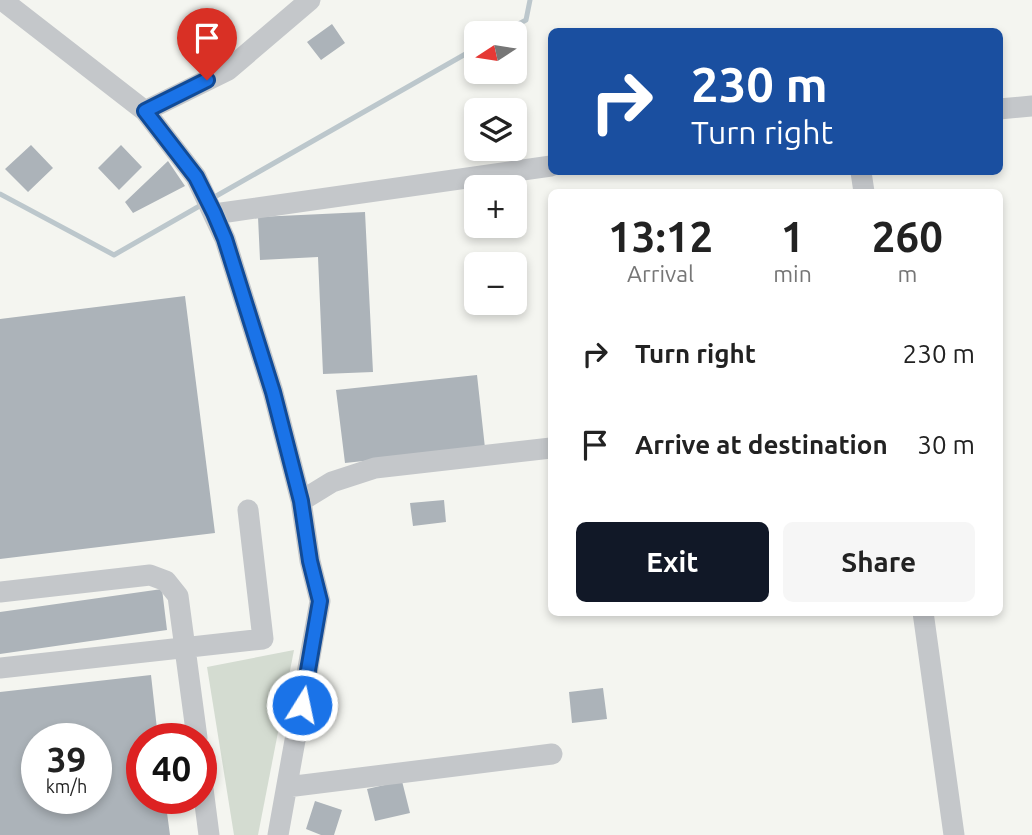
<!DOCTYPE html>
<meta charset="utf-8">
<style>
:root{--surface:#fff;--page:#f6f6f6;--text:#222;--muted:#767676;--accent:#111827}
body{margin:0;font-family:Ubuntu,sans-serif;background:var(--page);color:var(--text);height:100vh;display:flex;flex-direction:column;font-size:26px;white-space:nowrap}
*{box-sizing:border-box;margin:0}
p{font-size:23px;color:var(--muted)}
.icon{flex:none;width:38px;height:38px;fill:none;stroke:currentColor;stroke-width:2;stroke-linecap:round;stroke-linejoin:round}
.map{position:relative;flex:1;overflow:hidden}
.drawer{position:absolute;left:548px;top:189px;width:455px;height:427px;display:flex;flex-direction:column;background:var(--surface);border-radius:10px;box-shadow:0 4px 10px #0003}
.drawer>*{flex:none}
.top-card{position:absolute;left:548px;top:28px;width:455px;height:147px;border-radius:10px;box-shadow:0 4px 10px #0003;background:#1a4fa0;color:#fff;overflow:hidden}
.needle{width:46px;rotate:258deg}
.tools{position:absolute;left:464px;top:21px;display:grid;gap:14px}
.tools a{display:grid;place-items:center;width:63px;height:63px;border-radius:10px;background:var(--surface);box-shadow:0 4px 10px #0003;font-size:35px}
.speed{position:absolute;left:21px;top:723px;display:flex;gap:14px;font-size:35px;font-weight:700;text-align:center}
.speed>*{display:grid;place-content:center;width:91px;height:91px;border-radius:50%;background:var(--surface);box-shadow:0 4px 10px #0003;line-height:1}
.speed small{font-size:18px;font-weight:400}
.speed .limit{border:10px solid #d22;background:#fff;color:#111}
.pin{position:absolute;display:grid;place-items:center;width:60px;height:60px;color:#fff;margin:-72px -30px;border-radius:50% 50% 50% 0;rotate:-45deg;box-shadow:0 0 7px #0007}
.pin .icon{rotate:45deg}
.me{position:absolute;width:77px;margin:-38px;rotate:10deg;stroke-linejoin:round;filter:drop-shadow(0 0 5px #0008)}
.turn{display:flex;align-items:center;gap:24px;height:147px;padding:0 28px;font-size:32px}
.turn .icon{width:91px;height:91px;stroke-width:2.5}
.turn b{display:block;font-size:49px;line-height:60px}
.eta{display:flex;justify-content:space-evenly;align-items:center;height:119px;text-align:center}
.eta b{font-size:42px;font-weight:700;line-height:49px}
.primary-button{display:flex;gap:14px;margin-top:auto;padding:14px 28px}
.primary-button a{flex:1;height:80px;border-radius:10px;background:var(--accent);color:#fff;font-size:28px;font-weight:700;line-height:80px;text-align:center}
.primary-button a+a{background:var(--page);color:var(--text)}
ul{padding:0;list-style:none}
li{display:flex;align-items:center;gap:21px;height:91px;padding:0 28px}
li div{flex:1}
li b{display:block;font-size:26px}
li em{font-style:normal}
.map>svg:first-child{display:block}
.green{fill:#d4dcd1}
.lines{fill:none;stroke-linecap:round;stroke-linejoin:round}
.stream{stroke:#bcc7cc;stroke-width:5}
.building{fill:#acb3b9;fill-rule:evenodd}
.minor{stroke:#c4c7ca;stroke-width:21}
.route-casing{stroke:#114b97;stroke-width:18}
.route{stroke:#1a73e8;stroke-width:12}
</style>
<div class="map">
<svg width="1032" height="835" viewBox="0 0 1032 835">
<rect width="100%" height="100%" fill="#f4f5f0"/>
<!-- green -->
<path class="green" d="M294 650 258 835H234L207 667Z"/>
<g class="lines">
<!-- stream -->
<path class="stream" d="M502 33 526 20 530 0
M0 194 114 255 203 204
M211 199 476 48"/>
</g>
<!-- building -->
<path class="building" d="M332 24 345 43 321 60 307 42Z
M31 145 53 168 28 192 5 169Z
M121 145 142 167 119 190 98 168Z
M168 161 185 186 133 213 125 202Z
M365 212 373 372 323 374 318 257 260 260 258 217Z
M185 296 215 533 0 559V319Z
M477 375 485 448 345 463 336 390Z
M444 500 446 522 413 526 410 503Z
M162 589 167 630 0 654V612Z
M151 675 158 738H142V798H165L170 835H0V692ZM37 738H96V798H37Z
M603 688 607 719 572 723 569 692Z
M402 781 410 813 375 821 367 789Z
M315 801 342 810 334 835H321L306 829Z"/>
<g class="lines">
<!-- minor -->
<path class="minor" d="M2 0 145 111 196 177 225 239 273 392 301 501 310 561 320 601 278 835
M999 109 1032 106
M145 111 228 70 310 0
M861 172 864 192
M214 214 551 166
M301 501 332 482 375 468 551 448
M0 592 150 575 166 581 178 596 197 738
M923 612 954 835
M0 668 263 639 248 510
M201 773 209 835
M287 787 552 754"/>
</g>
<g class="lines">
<!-- route casing -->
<g class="route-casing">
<path id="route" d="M207 80 145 111 196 177 214 213 225 239 273 392 301 501 310 561 320 601 302 705"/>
</g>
<!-- route -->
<use href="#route" class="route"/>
</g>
</svg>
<div class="tools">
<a><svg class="needle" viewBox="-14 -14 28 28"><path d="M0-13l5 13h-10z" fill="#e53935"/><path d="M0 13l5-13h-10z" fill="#767676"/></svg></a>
<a><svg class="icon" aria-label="layers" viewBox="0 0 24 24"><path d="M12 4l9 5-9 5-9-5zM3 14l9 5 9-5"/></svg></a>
<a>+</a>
<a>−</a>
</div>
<div class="speed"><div>39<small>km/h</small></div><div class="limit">40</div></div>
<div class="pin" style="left:207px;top:80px;background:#d93025"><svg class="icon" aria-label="arrive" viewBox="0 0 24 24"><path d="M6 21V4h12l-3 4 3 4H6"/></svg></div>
<svg class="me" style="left:302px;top:705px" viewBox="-20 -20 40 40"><circle r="17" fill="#1a73e8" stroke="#fff" stroke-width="3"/><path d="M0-11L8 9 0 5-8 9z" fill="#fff"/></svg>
<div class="top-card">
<div class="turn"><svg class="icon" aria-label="right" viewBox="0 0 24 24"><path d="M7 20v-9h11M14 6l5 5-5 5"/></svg><div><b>230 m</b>Turn right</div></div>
</div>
<section class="drawer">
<div class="eta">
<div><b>13:12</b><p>Arrival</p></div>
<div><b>1</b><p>min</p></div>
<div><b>260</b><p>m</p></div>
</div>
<ul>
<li><svg class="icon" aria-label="right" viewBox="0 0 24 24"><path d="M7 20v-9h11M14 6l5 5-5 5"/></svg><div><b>Turn right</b></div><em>230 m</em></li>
<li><svg class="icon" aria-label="arrive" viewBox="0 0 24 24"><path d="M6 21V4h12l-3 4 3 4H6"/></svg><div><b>Arrive at destination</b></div><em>30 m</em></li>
</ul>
<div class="primary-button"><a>Exit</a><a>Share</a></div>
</section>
</div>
